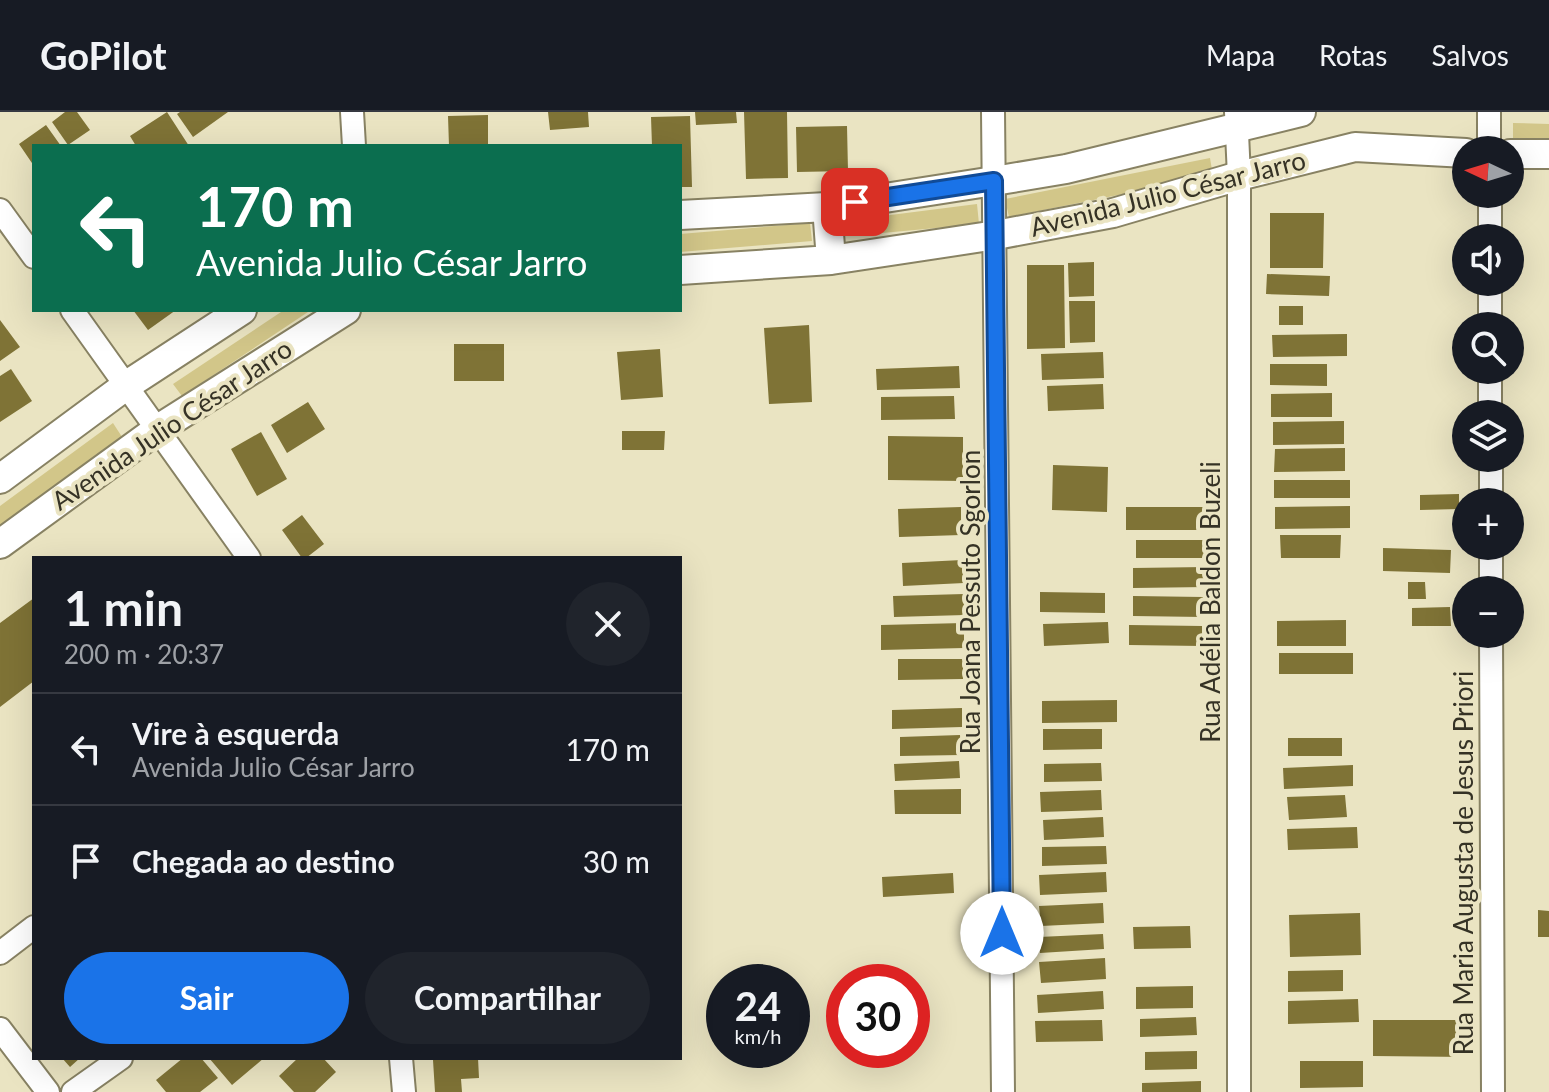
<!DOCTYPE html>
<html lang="pt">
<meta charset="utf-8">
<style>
:root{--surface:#171b24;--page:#20242c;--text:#f1f3f6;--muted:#9ea1a6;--line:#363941;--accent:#1a73e8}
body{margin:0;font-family:Lato,sans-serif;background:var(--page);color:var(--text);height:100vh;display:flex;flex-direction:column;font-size:30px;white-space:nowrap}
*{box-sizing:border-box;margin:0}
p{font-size:26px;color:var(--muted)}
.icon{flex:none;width:44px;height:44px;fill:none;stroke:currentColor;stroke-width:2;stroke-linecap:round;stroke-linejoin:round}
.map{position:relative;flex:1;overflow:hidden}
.details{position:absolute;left:32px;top:444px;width:650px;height:504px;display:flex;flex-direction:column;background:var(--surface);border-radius:0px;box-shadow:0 8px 32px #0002}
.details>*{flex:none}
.banner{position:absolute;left:32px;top:32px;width:650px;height:168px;border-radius:0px;box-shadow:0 8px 32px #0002;background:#0b6e4f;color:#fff;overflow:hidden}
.needle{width:52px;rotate:274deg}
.controls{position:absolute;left:1452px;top:24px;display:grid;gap:16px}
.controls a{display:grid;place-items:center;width:72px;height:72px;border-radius:50%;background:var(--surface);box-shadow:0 8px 32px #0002;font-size:40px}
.speed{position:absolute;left:706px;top:852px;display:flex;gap:16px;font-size:40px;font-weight:700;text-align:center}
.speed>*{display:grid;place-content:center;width:104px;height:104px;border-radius:50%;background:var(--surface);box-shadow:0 8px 32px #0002;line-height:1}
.speed small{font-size:20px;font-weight:400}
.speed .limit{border:12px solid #d22;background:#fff;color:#111}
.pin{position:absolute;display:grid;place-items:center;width:68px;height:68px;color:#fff;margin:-34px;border-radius:16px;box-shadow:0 4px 12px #0006}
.me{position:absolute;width:88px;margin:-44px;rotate:0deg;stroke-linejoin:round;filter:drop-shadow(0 0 6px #0008)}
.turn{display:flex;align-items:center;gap:28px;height:168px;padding:0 32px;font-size:36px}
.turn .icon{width:104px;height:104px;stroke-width:2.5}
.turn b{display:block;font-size:56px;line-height:68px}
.round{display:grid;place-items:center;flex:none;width:84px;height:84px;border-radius:42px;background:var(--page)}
.headline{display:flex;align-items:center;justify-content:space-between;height:136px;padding:0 32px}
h1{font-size:48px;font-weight:700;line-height:60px}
.primary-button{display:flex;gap:16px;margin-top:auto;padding:16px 32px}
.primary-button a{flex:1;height:92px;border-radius:48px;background:var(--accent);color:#fff;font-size:32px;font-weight:700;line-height:92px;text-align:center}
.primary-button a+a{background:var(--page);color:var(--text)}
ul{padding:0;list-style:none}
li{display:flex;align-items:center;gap:24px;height:112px;padding:0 32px;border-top:2px solid var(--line)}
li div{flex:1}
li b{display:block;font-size:30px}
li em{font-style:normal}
header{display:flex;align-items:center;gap:48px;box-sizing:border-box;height:112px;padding:0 40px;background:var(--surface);border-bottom:2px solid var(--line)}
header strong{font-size:38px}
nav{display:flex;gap:44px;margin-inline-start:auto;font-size:28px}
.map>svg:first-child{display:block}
.green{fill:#d2c689}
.building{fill:#7f7336}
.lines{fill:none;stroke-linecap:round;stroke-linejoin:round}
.minor-casing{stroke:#888263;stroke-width:26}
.tertiary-casing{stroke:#888263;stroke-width:32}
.minor{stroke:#fff;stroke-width:22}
.tertiary{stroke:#fff;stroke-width:28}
.route-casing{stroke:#114b97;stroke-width:20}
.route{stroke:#1a73e8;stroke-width:14}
.labels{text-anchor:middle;stroke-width:8;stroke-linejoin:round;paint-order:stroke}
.street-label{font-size:26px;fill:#353225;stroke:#eae4c2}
</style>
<header>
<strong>GoPilot</strong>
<nav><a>Mapa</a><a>Rotas</a><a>Salvos</a></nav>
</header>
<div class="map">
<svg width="1549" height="980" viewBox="0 0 1549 980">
<rect width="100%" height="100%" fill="#eae4c2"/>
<!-- green -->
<path class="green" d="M1513 11 1549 12V30H1513Z
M1210 46 1213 64 1009 105 1005 87Z
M977 92 979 112 861 123 859 107Z
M810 111 812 129 680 140V122Z
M284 198H311L182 284 173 272Z
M113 311 124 328 0 418V394Z"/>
<!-- building -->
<path class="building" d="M65 0H77L90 18 68 33 52 10Z
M167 0 189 34H136L130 24Z
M180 0H228L193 25 177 2Z
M548 0H588L589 15 550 18Z
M695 0H736L737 11 696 13Z
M744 0H787L788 66 746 67Z
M488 3V34H449L448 4Z
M690 4 692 75H680V34H652L651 5Z
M46 13 61 34H34V54L19 32Z
M847 14 848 59 797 60 796 15Z
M1270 101H1324L1323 156H1270Z
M1094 150V184L1069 185 1068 151Z
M1027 153H1064L1065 236 1027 237Z
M1267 162 1330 164 1329 184 1266 182Z
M1069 189H1095V230L1070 231Z
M1279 194H1303V213H1279Z
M133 198H176L148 218Z
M0 208 20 235 0 249Z
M809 213 812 290 769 292 764 216Z
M1347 222V244L1273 245 1272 223Z
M454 232H504V269H454Z
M660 237 663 285 621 288 617 240Z
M1103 240 1104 266 1042 268 1041 242Z
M1270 252H1327V274L1270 273Z
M959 254 960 276 877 278 876 257Z
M11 257 32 289 0 310V264Z
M1103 272 1104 297 1048 299 1047 274Z
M1332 281V305H1271V282Z
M954 284 955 307 881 308V285Z
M308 290 325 317 287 341 271 313Z
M1344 309V332L1273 333V310Z
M622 319H665L664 338H622Z
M261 320 287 367 257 384 231 337Z
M888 324 963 325V369L888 368Z
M1345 336V359L1274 360 1275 337Z
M1053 353 1108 355 1107 400 1052 398Z
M1274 368H1350V386H1274Z
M1459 382V397L1420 398V383Z
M1350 394V416L1275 417V395Z
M961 395V423L899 425 898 397Z
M1126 395H1205V418H1126Z
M302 403 324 432 306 446H302L282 418Z
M1280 423H1341L1340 446H1281Z
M1136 428H1206L1205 446H1136Z
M1383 436 1451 438 1450 461 1383 459Z
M962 448 964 471 903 474 902 451Z
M1206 455V475L1133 476V456Z
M1408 470H1425L1426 487H1408Z
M1040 480 1105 481V501L1040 500Z
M964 482 965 503 894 505 893 484Z
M1133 484 1203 485V505L1133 504Z
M34 486V569L0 595V511Z
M1450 495 1451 514H1412V496Z
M1346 508V534H1277V509Z
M1108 510 1109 531 1044 534 1043 512Z
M964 511V536L881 538V513Z
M1129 513 1202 514V534L1129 533Z
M1279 541H1353V562H1279Z
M898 547H963V567L898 568Z
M1117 588V610L1042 611V589Z
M962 596V615L892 617V598Z
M1043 617H1102V637L1043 638Z
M960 623 961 643 900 644V625Z
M1288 626H1342V644H1288Z
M959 649 960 666 895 669 894 652Z
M1101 651 1102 669 1044 670V652Z
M1353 653V674L1284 677 1283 656Z
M961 677V702H895L894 678Z
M1101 678 1102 698 1041 700 1040 680Z
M1345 683 1347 705 1289 708 1287 685Z
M1103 705 1104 725 1044 728 1043 708Z
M1357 715 1358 736 1288 738 1287 717Z
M1106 734 1107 752 1042 754V735Z
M1106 760 1107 780 1040 783 1039 763Z
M953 761 954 781 883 785 882 765Z
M1103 791 1104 811 1041 814 1039 794Z
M1538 798 1549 799V825H1538Z
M1360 801 1361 843 1290 845 1289 803Z
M1190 814 1191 836 1134 837 1133 815Z
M1103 822 1104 837 1040 841 1039 825Z
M1105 846 1106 867 1041 871 1039 850Z
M1343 858V879L1288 880V859Z
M1193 874V896L1136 897V875Z
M1103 879 1104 897 1038 901 1037 883Z
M1358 887 1359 910 1288 912V889Z
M1196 905 1197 923 1140 925V907Z
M1102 908 1103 929 1036 930 1035 909Z
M1373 908H1468L1467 945 1373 944Z
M1197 939V957L1145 958V940Z
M62 946H80L70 955Z
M183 946H201L218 966 200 980H166L156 968Z
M209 946H264L232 973Z
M298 946H323L336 960 315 980H294L279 964Z
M478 946 479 966 461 967 462 980H435L433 948Z
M1300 949H1363V975L1300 976Z
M1201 969V980H1142V971Z"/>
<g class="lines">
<!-- minor casing -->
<g class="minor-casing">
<path id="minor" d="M352 0 354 34
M993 0 1003 980
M1236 0 1239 64V980
M1489 0V38
M1490 82V126
M0 98 34 145
M1490 170V214
M72 198 249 446
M1490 258V302
M1491 346V390
M1491 434V478
M1491 522 1493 980
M0 841 34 815
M0 917 48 980
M401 946 404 980
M73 980 121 946"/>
</g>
<!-- tertiary casing -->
<g class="tertiary-casing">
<path id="tertiary" d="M1510 42H1549
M827 95 831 148
M680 103 827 95 994 69 1066 57 1301 0
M680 158 831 148 996 123 1113 101 1239 64 1355 35 1466 41
M0 367 127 273 242 198
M0 432 158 317 346 198"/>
</g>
<!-- minor -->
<use href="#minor" class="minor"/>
<!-- tertiary -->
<use href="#tertiary" class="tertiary"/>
</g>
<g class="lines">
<!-- route casing -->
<g class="route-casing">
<path id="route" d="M855 90 994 69 1002 821"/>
</g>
<!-- route -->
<use href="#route" class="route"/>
</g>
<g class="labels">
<!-- street labels -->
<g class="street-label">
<text transform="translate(1168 82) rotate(-14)" y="9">Avenida Julio César Jarro</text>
<text transform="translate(172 313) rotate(-34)" y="9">Avenida Julio César Jarro</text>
<text transform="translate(971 490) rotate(-90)" y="9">Rua Joana Pessuto Sgorlon</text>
<text transform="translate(1211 490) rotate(-90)" y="9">Rua Adélia Baldon Buzeli</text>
<text transform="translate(1464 751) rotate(-90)" y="9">Rua Maria Augusta de Jesus Priori</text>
</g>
</g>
</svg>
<div class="controls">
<a><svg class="needle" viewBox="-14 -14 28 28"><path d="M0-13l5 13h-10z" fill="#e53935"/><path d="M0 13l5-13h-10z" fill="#9ea1a6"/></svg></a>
<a><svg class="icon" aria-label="sound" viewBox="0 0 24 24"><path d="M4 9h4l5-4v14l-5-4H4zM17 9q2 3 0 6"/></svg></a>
<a><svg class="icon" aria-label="search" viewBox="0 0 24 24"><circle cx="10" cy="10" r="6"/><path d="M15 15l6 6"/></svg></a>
<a><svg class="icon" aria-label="layers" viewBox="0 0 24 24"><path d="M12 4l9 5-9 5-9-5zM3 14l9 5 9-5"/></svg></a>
<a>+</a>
<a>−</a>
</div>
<div class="speed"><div>24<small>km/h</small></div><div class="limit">30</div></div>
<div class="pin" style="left:855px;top:90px;background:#d93025"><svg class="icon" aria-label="arrive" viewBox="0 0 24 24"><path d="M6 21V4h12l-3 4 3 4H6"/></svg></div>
<svg class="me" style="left:1002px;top:821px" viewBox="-20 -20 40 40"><circle r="19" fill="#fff"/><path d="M0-13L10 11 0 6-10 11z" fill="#1a73e8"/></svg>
<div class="banner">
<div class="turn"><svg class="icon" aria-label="left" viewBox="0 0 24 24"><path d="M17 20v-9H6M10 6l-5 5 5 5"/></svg><div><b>170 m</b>Avenida Julio César Jarro</div></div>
</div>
<section class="details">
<div class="headline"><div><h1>1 min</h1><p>200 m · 20:37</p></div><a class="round"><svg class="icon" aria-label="close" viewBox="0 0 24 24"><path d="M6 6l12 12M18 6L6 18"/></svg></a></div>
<ul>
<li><svg class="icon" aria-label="left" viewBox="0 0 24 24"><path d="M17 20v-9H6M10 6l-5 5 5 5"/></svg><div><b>Vire à esquerda</b><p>Avenida Julio César Jarro</p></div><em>170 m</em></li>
<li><svg class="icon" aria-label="arrive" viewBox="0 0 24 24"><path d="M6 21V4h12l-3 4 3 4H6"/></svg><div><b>Chegada ao destino</b></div><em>30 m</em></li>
</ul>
<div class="primary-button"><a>Sair</a><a>Compartilhar</a></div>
</section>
</div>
